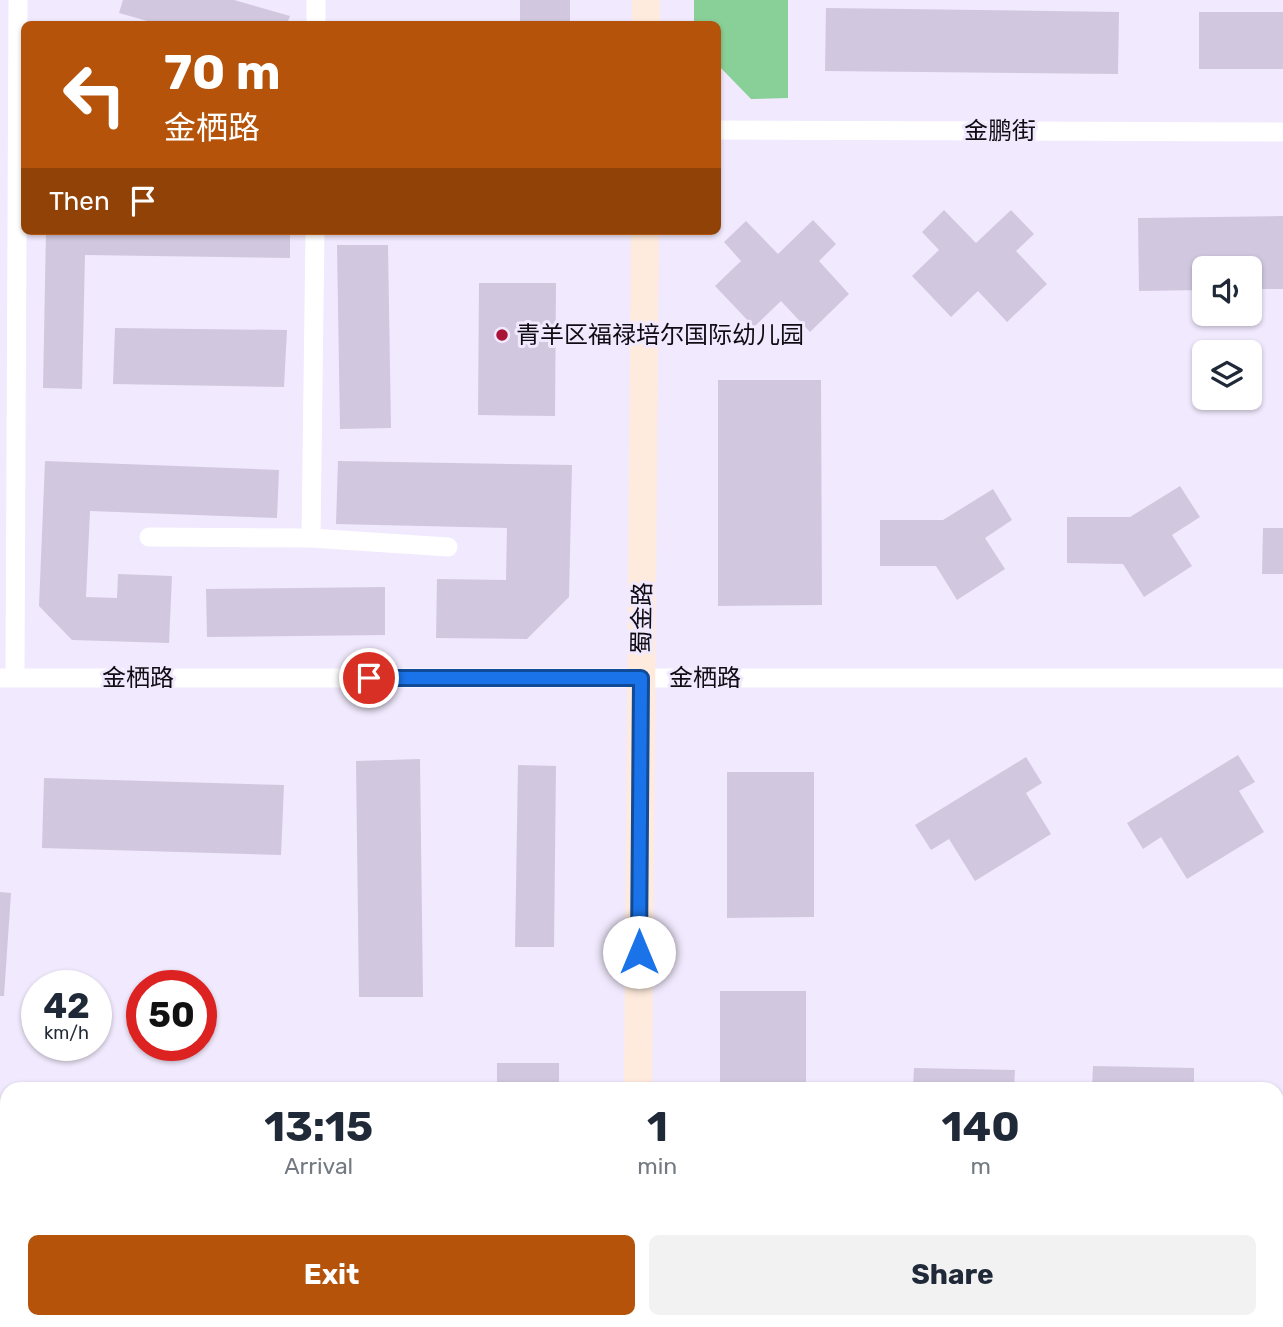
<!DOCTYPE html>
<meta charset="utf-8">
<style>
:root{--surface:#fff;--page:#f2f2f3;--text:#1f2937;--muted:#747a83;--accent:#b45309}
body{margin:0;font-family:Rubik,"Noto Sans SC",sans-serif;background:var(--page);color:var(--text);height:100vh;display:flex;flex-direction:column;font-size:26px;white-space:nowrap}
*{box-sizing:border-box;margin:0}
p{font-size:23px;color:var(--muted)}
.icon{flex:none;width:38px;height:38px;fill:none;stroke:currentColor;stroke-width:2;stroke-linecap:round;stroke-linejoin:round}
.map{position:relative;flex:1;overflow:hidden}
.details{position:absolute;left:0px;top:1082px;width:1284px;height:247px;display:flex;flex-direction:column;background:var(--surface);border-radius:21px 21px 0 0;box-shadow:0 2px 5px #0004}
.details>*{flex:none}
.top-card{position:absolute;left:21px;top:21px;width:700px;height:214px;border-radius:10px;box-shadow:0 2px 5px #0004;background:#b45309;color:#fff;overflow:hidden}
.controls{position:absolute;left:1192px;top:256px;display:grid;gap:14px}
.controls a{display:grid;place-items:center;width:70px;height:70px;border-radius:10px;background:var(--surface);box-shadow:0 2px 5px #0004;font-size:35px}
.speed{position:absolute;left:21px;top:970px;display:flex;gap:14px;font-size:35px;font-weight:700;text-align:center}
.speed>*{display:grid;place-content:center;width:91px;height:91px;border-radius:50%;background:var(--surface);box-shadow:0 2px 5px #0004;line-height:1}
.speed small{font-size:18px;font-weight:400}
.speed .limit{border:10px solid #d22;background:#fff;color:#111}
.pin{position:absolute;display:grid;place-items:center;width:60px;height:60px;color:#fff;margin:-30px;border:4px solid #fff;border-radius:50%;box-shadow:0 2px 7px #0007}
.me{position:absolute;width:77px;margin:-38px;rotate:0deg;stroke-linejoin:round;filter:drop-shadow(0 0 5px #0008)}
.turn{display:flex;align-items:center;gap:24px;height:147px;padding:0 28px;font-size:32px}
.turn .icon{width:91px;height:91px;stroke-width:2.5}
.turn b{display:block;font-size:49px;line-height:60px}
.then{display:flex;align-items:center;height:66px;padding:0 28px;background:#0003;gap:14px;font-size:26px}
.eta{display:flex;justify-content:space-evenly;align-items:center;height:119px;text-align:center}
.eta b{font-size:42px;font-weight:700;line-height:49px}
.action{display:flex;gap:14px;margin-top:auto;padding:14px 28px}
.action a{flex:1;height:80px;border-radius:10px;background:var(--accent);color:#fff;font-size:28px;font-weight:700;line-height:80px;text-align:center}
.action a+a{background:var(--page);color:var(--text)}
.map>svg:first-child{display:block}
.green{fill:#89d098}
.building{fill:#d1c8e0}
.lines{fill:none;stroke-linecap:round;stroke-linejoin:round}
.service{stroke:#fff;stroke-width:10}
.minor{stroke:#fff;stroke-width:19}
.secondary{stroke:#feebdd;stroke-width:28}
.primary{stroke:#fed6bc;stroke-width:32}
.route-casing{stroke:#114b97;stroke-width:18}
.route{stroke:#1a73e8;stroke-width:12}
.poi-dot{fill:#aa1437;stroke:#f1e9fd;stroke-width:2.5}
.labels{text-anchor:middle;stroke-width:6;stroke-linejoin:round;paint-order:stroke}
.street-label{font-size:24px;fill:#100c14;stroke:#f1e9fd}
.poi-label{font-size:24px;fill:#100c14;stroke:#f1e9fd;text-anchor:start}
</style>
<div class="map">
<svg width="1283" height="1327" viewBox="0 0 1283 1327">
<rect width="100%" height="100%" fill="#f1e9fd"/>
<!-- green -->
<path class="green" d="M694 0H788V98L751 99 718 65V24H694Z"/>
<!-- building -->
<path class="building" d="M123 0H234L290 16 287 24H158L119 13Z
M520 0H570V24H520Z
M826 8 1119 12 1118 74 825 71Z
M1199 12H1283V69H1199Z
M944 210 976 243 1011 210 1034 234 1016 251 1047 284 1007 322 978 291 951 317 912 276 939 250 922 232Z
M1283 216V289H1250V268H1204V290L1139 291 1138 218Z
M813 220 836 244 819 261 849 294 810 332 781 301 754 327 715 286 741 261 724 242 746 221 778 254Z
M46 231H290V258L85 255 82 389 43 388Z
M337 245H388L391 428 340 429Z
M479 283H556L555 416 478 415Z
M115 328 287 330 284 387 113 384Z
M718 380H821L822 605 718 606Z
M45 461 279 470 277 518 90 511 86 597 117 598 118 574 172 576 169 643 72 640 39 606Z
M338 461 572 465 569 597 527 639 436 638 437 579 506 580 507 528 336 524Z
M1180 486 1200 517 1172 535 1192 566 1144 597 1123 564 1067 563V517H1130Z
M993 489 1012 520 985 538 1005 569 957 600 936 566H880V520H943Z
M1263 528H1283V574H1262Z
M385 587V635L207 637 206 589Z
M1238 755 1255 782 1239 791 1264 832 1187 879 1161 837 1143 849 1127 823Z
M1026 757 1042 783 1026 793 1051 834 975 881 949 839 931 850 915 825Z
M420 759 423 997H359L356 761Z
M518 765 556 766 554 947H515Z
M727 772H814V917L727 918Z
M44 778 284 785 281 855 42 848Z
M0 892 11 893 4 996H0Z
M720 991H806V1088H720Z
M497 1063H559V1088H355V1086H497Z
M1093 1066 1194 1068V1088H1092Z
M914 1068 1015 1070 1014 1088H913Z"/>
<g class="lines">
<!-- service -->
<path class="service" d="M1058 1321V1327"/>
<!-- minor -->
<path class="minor" d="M316 0V24
M718 130 1283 132
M149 537 311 538 448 547
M311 538 315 231
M0 678H1283
M15 678 18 0"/>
<!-- secondary -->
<path class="secondary" d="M646 24V0
M638 1088 645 231
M639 1321V1327"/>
<!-- primary -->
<path class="primary" d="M0 1237H7
M1278 1238H1283
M0 1282H7
M1278 1297H1283"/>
</g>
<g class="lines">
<!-- route casing -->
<g class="route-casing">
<path id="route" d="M369 678H641L639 952"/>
</g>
<!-- route -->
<use href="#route" class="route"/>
</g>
<!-- markers -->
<circle class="poi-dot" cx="502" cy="335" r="7"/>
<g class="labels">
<!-- street labels -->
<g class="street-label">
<text x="1000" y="139">金鹏街</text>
<text transform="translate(642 618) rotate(-89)" y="8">蜀金路</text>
<text x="138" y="686">金栖路</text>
<text x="705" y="686">金栖路</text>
</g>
<!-- poi labels -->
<g class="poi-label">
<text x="516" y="343">青羊区福禄培尔国际幼儿园</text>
</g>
</g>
</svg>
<div class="controls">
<a><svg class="icon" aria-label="sound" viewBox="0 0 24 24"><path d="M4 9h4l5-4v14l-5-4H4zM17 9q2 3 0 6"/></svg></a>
<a><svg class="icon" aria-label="layers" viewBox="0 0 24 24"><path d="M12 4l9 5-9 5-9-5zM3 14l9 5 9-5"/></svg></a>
</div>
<div class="speed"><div>42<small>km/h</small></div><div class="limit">50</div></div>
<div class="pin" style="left:369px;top:678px;background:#d93025"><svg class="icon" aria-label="arrive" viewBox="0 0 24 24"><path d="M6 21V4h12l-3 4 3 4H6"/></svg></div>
<svg class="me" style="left:639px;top:952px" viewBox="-20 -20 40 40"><circle r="19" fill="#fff"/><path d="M0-13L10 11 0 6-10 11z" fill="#1a73e8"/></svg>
<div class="top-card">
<div class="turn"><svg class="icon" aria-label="left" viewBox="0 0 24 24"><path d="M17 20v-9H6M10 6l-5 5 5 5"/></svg><div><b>70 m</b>金栖路</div></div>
<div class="then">Then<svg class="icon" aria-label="arrive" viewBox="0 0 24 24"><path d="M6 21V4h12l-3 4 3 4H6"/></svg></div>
</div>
<section class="details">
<div class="eta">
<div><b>13:15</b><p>Arrival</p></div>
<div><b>1</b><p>min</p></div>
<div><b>140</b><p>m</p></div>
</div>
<div class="action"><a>Exit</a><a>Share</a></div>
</section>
</div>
